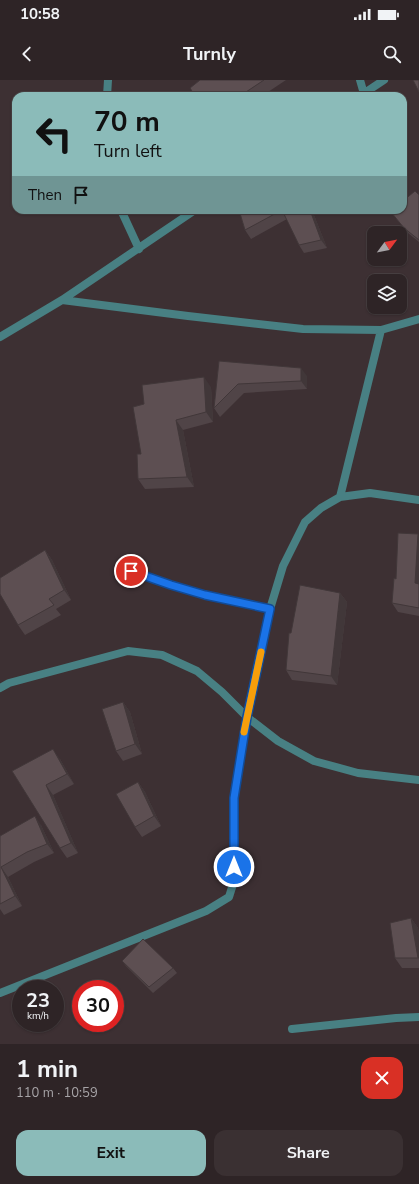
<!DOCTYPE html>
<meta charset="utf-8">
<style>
:root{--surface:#2e2426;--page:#3a3032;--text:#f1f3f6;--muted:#a7a4a7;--line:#494143;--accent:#8bbbb9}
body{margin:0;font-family:"Nunito Sans",sans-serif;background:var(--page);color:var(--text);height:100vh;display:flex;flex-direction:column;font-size:15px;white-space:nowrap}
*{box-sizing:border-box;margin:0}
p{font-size:13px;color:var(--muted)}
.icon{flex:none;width:22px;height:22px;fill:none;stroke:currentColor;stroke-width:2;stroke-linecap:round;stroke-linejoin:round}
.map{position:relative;height:964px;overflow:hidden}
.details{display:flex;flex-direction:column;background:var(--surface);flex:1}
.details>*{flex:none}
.banner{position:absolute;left:12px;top:12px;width:395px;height:122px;border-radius:12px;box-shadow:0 1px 3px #0004,0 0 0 1px var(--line);background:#8bbbb9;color:#111;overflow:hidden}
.needle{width:26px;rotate:58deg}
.buttons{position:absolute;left:367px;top:146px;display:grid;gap:8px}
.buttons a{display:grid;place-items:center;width:40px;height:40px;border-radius:8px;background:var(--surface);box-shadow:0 1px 3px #0004,0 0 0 1px var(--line);font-size:20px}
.speed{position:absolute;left:12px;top:900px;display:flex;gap:8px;font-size:20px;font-weight:700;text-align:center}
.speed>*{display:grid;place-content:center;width:52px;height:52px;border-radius:50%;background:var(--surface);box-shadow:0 1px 3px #0004,0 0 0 1px var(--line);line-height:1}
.speed small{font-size:10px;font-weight:400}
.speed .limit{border:6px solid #d22;background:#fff;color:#111}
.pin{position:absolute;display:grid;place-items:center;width:34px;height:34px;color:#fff;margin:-17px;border:2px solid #fff;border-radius:50%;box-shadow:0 1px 4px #0007}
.me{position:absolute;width:44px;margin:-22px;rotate:0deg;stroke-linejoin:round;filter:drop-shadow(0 0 3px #0008)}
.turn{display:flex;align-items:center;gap:14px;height:84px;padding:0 16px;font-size:18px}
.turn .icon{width:52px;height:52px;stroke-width:2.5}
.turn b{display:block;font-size:28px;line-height:34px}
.then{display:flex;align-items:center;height:38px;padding:0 16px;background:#0003;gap:8px;font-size:15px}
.round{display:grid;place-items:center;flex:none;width:42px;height:42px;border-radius:12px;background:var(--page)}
.headline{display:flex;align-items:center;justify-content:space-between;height:68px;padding:0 16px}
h1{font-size:24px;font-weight:700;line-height:30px}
.action{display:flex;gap:8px;margin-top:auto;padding:8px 16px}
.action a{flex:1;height:46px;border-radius:12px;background:var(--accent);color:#111;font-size:16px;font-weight:700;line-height:46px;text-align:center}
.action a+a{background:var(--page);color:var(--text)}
.status{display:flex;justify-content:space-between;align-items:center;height:28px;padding:0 20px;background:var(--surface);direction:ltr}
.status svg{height:11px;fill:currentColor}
header{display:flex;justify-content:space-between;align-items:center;height:52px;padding:0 16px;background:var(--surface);font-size:18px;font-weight:700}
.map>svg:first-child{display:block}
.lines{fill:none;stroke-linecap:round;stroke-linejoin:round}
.street{stroke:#488083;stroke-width:8}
.wall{fill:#504447}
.shaded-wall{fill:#413739}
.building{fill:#5d4f52;stroke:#413739}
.route-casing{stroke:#114b97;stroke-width:10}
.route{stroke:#1a73e8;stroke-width:7}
.slow{stroke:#f59e0b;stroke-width:7}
</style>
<div class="status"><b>10:58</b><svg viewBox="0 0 49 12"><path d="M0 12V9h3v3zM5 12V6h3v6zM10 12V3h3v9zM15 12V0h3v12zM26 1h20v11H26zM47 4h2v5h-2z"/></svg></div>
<header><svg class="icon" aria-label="back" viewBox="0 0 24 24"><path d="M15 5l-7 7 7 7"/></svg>Turnly<svg class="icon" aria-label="search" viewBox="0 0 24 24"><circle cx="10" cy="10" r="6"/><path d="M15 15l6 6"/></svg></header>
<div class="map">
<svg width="419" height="964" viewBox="0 0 419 964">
<rect width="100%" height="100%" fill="#3d3033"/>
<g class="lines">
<!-- street -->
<path class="street" d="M360 0 364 14
M107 16 108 0
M360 16 384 0
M121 130 139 169
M62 220 188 236 303 249 381 250 419 239
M0 257 62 220 195 130
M340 417 381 250
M131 491 171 505 205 515 270 529
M0 608 9 603 128 571 162 575 197 591 222 612 247 637 278 661 314 681 358 693 419 700
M0 913 206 831 229 817 234 801V718L247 637 270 529 283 486 305 442 321 428 340 417 370 413 419 420
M292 949 396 938 419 937"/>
</g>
<!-- wall -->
<path class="wall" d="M200 0H286L262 16H195Z
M419 115V162L408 153 391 132Z
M239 130H312L327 168 304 173 299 165 287 139 251 159 245 150Z
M219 281 307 296V309L244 313 220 337 214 328Z
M211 307 213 342 183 350 194 407 145 409 138 399 141 374 144 324Z
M419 456V536L398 532 392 523 396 499Z
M45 470 52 480 71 520 56 529 61 535 25 555 18 545Z
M340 513 347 522 337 605 292 600 286 590 291 553Z
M123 622 130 632 142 674 123 681 116 671Z
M60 679 74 704 53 715 78 773 67 778 60 768 12 691Z
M138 702 145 712 161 746 142 757 135 747Z
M41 745 54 773 34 782 8 797 22 826 4 835 0 829V756Z
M411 838 418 848 419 856V888H402L395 878Z
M122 881 173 888 177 893 153 913 126 886Z"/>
<!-- shaded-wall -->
<path class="shaded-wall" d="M310 130H312L327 168 321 160Z
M301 288 307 296V309L301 301Z
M204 297 211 307 213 342 206 332Z
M176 340 183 350 194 407 187 397Z
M418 454 419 456V509L415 503Z
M45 470 52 480 71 520 64 510Z
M340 513 347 522 337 605 331 596Z
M123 622 130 632 142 674 135 664Z
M53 669 60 679 74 704 67 694Z
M138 702 145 712 161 746 154 736Z
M46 705 53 715 78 773 71 763Z
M35 736 41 745 54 773 47 764Z
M1 787 8 797 22 826 15 816Z
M411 838 418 848 419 856V879L418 878Z"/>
<!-- building -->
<path class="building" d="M200 0H264L240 16H195L190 8Z
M413 0H419V12Z
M415 111 419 115V160L404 148 391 132 393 130H403V121Z
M239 130H282L245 150Z
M282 130H310L321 160 299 165Z
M219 281 301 288V301L238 304 214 328Z
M204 297 206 332 176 340 187 397 138 399 137 374H141L133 327 144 324 142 305Z
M398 453 418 454 415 503 419 504V528L392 523 394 498 396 499Z
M45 470 64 510 49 519 54 525 18 545 0 514V498Z
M300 505 340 513 331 596 286 590 289 553H291Z
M123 622 135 664 116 671 102 629Z
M53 669 67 694 46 705 71 763 60 768 12 691Z
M138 702 154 736 135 747 116 714Z
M35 736 47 764 27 772 1 787 15 816 0 824V756Z
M411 838 418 878H395L390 843Z
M143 859 173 888 149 907 122 881Z"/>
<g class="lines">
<!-- route casing -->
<g class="route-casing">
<path id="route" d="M131 491 171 505 205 515 270 529 247 637 234 718V787"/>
</g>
<!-- route -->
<use href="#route" class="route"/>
<!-- slow -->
<path class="slow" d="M244 652 261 572"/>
</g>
</svg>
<div class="buttons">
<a><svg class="needle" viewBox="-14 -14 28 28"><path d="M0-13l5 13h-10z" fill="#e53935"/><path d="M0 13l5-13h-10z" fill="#a7a4a7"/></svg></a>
<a><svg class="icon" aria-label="layers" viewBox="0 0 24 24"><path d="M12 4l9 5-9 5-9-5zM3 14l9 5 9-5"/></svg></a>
</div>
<div class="speed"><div>23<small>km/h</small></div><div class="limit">30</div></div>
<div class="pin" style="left:131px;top:491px;background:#d93025"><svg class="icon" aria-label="arrive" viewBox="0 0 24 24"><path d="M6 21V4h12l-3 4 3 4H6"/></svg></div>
<svg class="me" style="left:234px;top:787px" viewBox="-20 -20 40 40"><circle r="17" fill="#1a73e8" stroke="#fff" stroke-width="3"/><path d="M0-11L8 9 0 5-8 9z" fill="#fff"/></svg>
<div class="banner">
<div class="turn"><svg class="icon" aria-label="left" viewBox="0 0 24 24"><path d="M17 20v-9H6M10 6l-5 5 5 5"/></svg><div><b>70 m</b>Turn left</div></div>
<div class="then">Then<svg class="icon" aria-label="arrive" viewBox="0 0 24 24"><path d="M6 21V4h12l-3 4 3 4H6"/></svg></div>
</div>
</div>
<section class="details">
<div class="headline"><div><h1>1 min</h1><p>110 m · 10:59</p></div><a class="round" style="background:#d93025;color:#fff"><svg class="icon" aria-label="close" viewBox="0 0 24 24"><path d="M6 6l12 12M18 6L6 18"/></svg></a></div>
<div class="action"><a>Exit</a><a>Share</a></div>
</section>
